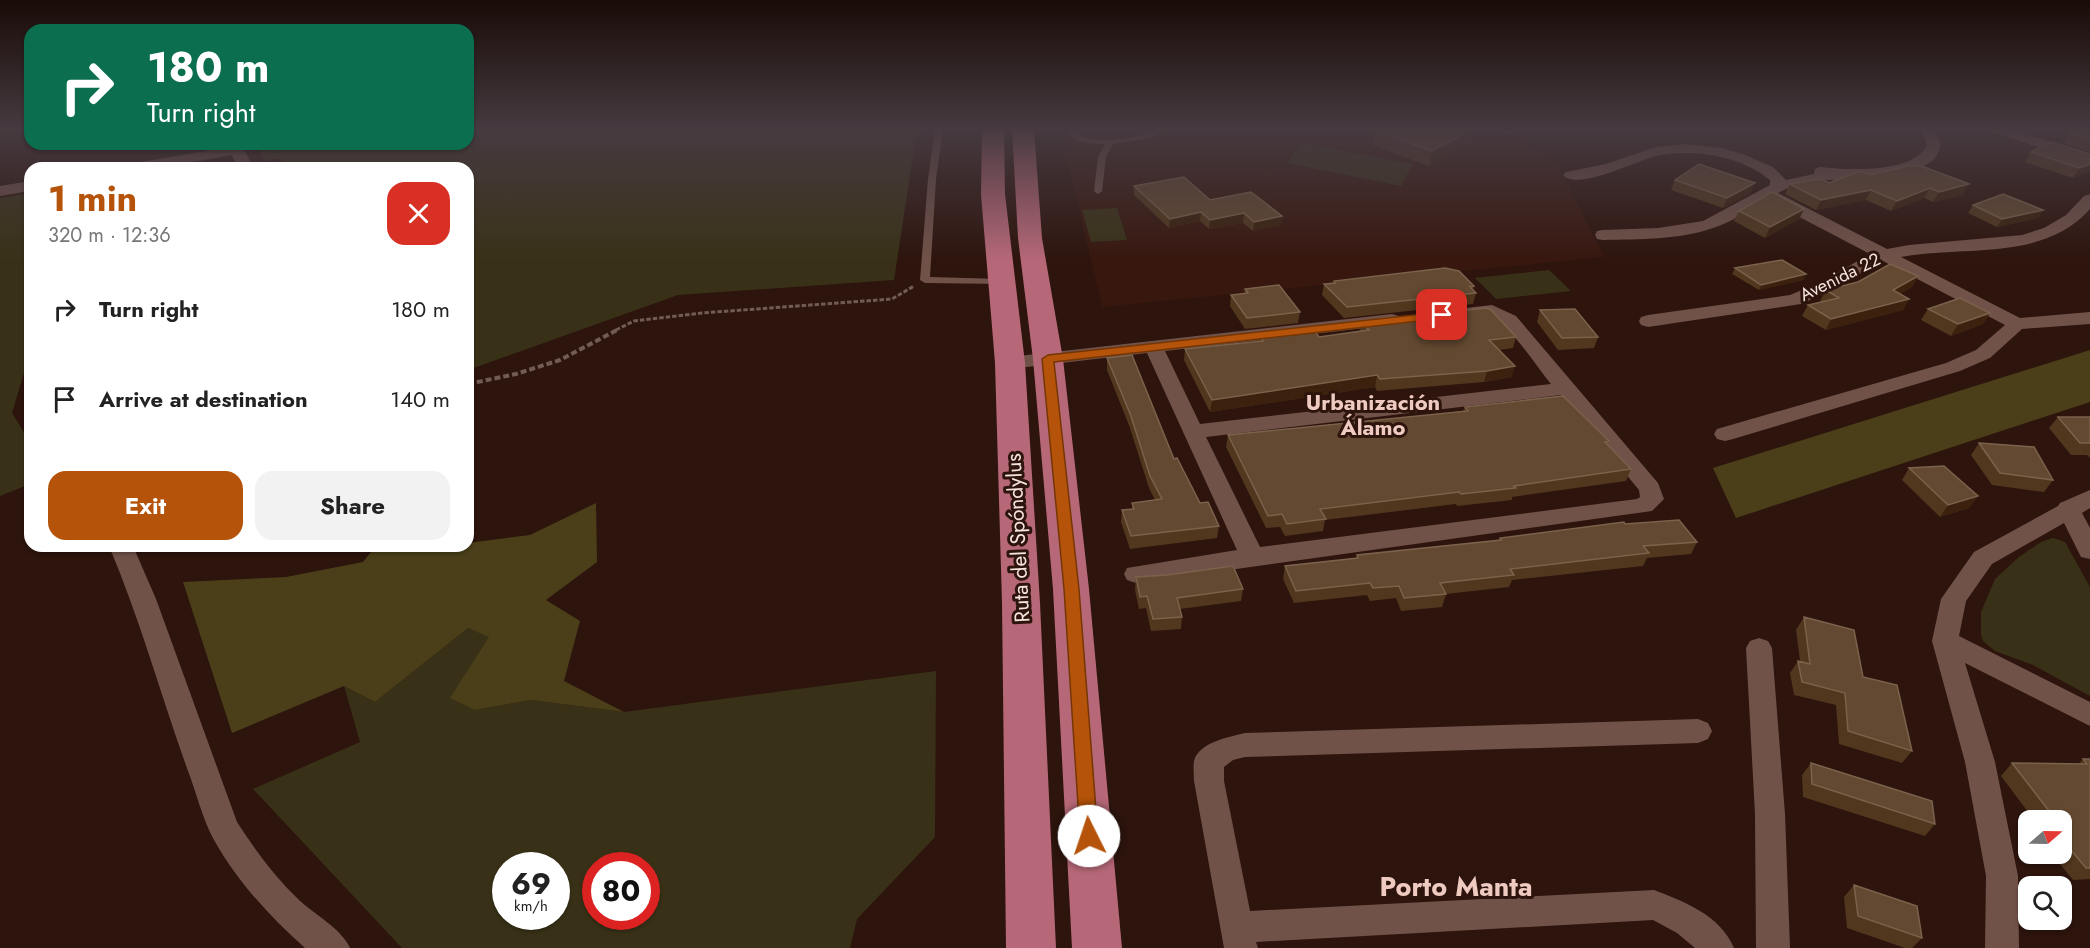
<!DOCTYPE html>
<meta charset="utf-8">
<style>
:root{--surface:#fff;--page:#f2f2f2;--text:#222;--muted:#767676;--accent:#b45309}
body{margin:0;font-family:Jost,sans-serif;background:var(--page);color:var(--text);height:100vh;display:flex;flex-direction:column;font-size:22px;white-space:nowrap}
*{box-sizing:border-box;margin:0}
p{font-size:20px;color:var(--muted)}
.icon{flex:none;width:33px;height:33px;fill:none;stroke:currentColor;stroke-width:2;stroke-linecap:round;stroke-linejoin:round}
.map{position:relative;flex:1;overflow:hidden}
.details{position:absolute;left:24px;top:162px;width:450px;height:390px;display:flex;flex-direction:column;background:var(--surface);border-radius:18px;box-shadow:0 2px 4px #0004}
.details>*{flex:none}
.guide{position:absolute;left:24px;top:24px;width:450px;height:126px;border-radius:18px;box-shadow:0 2px 4px #0004;background:#0b6e4f;color:#fff;overflow:hidden}
.needle{width:39px;rotate:70deg}
.buttons{position:absolute;left:2018px;top:810px;display:grid;gap:12px}
.buttons a{display:grid;place-items:center;width:54px;height:54px;border-radius:12px;background:var(--surface);box-shadow:0 2px 4px #0004;font-size:30px}
.speed{position:absolute;left:492px;top:852px;display:flex;gap:12px;font-size:30px;font-weight:700;text-align:center}
.speed>*{display:grid;place-content:center;width:78px;height:78px;border-radius:50%;background:var(--surface);box-shadow:0 2px 4px #0004;line-height:1}
.speed small{font-size:15px;font-weight:400}
.speed .limit{border:9px solid #d22;background:#fff;color:#111}
.pin{position:absolute;display:grid;place-items:center;width:51px;height:51px;color:#fff;margin:-26px;border-radius:12px;box-shadow:0 3px 9px #0006}
.me{position:absolute;width:66px;margin:-33px;rotate:356deg;stroke-linejoin:round;filter:drop-shadow(0 0 4px #0008)}
.turn{display:flex;align-items:center;gap:21px;height:126px;padding:0 24px;font-size:27px}
.turn .icon{width:78px;height:78px;stroke-width:2.5}
.turn b{display:block;font-size:42px;line-height:51px}
.round{display:grid;place-items:center;flex:none;width:63px;height:63px;border-radius:18px;background:var(--page)}
.headline{display:flex;align-items:center;justify-content:space-between;height:102px;padding:0 24px}
h1{font-size:36px;font-weight:700;line-height:45px;color:var(--accent)}
.primary-button{display:flex;gap:12px;margin-top:auto;padding:12px 24px}
.primary-button a{flex:1;height:69px;border-radius:18px;background:var(--accent);color:#fff;font-size:24px;font-weight:700;line-height:69px;text-align:center}
.primary-button a+a{background:var(--page);color:var(--text)}
ul{padding:0;list-style:none}
li{display:flex;align-items:center;gap:18px;height:90px;padding:0 24px}
li div{flex:1}
li b{display:block;font-size:22px}
li em{font-style:normal}
.map>svg:first-child{display:block}
.built{fill:#37170e}
.green{fill:#393117;fill-rule:evenodd}
.forest{fill:#4a3f19}
.lines{fill:none;stroke-linecap:round;stroke-linejoin:round}
.path-far1{stroke:#725b55;stroke-width:3;stroke-dasharray:4.5 2;stroke-linecap:butt}
.path{stroke:#725b55;stroke-width:4;stroke-dasharray:6 3;stroke-linecap:butt}
.lane{fill:#715249;fill-rule:evenodd}
.street{fill:#715249;fill-rule:evenodd}
.highway{fill:#b76878;fill-rule:evenodd}
.wall{fill:#51371d}
.shaded-wall{fill:#3b210e}
.building{fill:#634931;stroke:#7a624c;stroke-width:1.5}
.route{fill:#b45309;stroke:#753606;stroke-width:1.5}
.labels{text-anchor:middle;stroke-width:6;stroke-linejoin:round;paint-order:stroke}
.far-street-label{font-size:18px;fill:#f6e3de;stroke:#2d140d}
.street-label{font-size:21px;fill:#f6e3de;stroke:#2d140d}
.neighbourhood-label{font-size:22px;font-weight:bold;fill:#eecac0;stroke:#2d140d}
.near-neighbourhood-label{font-size:27px;font-weight:bold;fill:#eecac0;stroke:#2d140d}
</style>
<div class="map">
<svg width="2090" height="948" viewBox="0 0 2090 948">
<rect width="100%" height="100%" fill="#2d140d"/>
<!-- built -->
<path class="built" d="M1065 129H1496L1556 161 1604 257 1102 307 1069 166Z"/>
<!-- green -->
<path class="green" d="M468 129H917L894 280 678 295 468 370V168H286L280 158 264 161 256 144H468Z
M1302 143 1413 164 1401 186 1287 163Z
M30 193V361L27 363 12 413 30 442V484L0 496V198Z
M1117 208 1127 240 1091 242 1082 210Z
M1549 270 1571 291 1496 299 1475 278Z
M2053 538 2065 542 2090 587V696L2033 665 1995 651 1983 641 1981 634V612L1995 579 2019 557 2041 542Z
M468 628 489 636 475 710 531 700 624 712 936 671 935 837 857 919 850 948H402L253 789 360 742 344 686 375 702ZM506 866H556V916H506ZM596 866H646V916H596Z"/>
<!-- forest -->
<path class="forest" d="M2090 350V402L1736 518 1713 468Z
M596 503 597 562 546 600 580 621 564 681 624 712 531 700 475 710 450 698 489 637 468 628 375 702 344 686 232 733 183 582 286 577 363 562 376 546H419L422 549 468 546V543L530 535Z"/>
<g class="lines">
<!-- path-far1 -->
<path class="path-far1" d="M616 330 634 321 702 313 892 299 914 286"/>
<!-- path -->
<path class="path" d="M468 384 516 374 560 360 619 329"/>
<!-- lane -->
<path class="lane" d="M935 129H943L936 179 930 277 1001 279 1006 282 1004 284 925 283 920 280 928 179Z
M1065 129H1073C1087 147 1137 138 1156 131L1155 129H1163L1164 132 1150 138 1113 144 1106 157 1102 191 1098 194 1094 191 1098 157 1105 144C1089 144 1074 143 1065 129Z"/>
<!-- street -->
<path class="street" d="M1504 129H1521L1510 135 1505 134Z
M1921 129H1935L1941 145C1939 150 1937 157 1932 161 1895 189 1821 169 1778 193L1887 249 1909 245 2022 235 2044 228 2066 215 2084 196 2090 194V209C2043 262 1965 245 1901 257L2020 318 2090 312V324L2022 329 1990 358 1960 371 1733 439 1725 441 1717 439 1714 434 1717 429 1946 363 1976 350 2005 325 1883 261 1834 289 1801 304 1648 327 1641 325 1639 321 1641 317 1648 315 1790 295 1821 282 1870 254 1767 200C1749 210 1732 222 1713 228 1679 240 1639 239 1603 240L1597 239 1595 235 1597 231 1603 230 1658 228 1703 221 1770 185V180C1741 156 1697 149 1660 155 1641 158 1578 192 1563 175L1566 172 1606 164 1656 147 1686 144 1721 148 1743 154 1773 167 1786 180 1814 174 1815 169 1820 167C1848 170 1913 174 1927 145Z
M1990 129H2011L2090 154V164L1992 132Z
M221 144C244 144 243 148 254 168H238L232 155 160 168H126L134 163 224 148Z
M30 181V191L0 196V186Z
M1492 305 1516 316 1658 483 1664 499 1652 511 1136 583 1127 580 1124 574 1127 568 1237 550 1147 353 1010 369 1003 367 1000 363 1003 359 1010 357 1392 314 1399 316 1401 320 1399 324 1165 351 1200 424 1551 384C1537 367 1510 324 1490 318 1480 314 1468 320 1457 317L1455 313 1457 309ZM1561 395 1639 490 1640 497 1637 499 1260 547 1206 437Z
M2090 490V508L2082 513 2090 528V559L2081 557 2064 523 1992 564 1966 601 1959 636 2090 702V726L1965 663 1995 762 2018 876 2019 948H1985L1986 876 1965 762 1932 641 1941 599 1974 552 2058 506 2060 503Z
M109 546H133L156 599 237 822C255 850 275 877 299 900 315 915 341 928 350 948H305C270 917 237 881 214 840 202 818 197 794 188 771 161 696 140 619 109 546Z
M1759 638 1768 641 1772 648 1785 814 1790 948H1756L1755 814 1746 648 1750 641Z
M1698 719 1708 723 1712 731 1708 739 1698 743 1245 757 1233 760 1224 767V781L1250 911 1654 890C1685 902 1720 915 1734 948H1695L1677 933 1653 920 1256 942 1258 948H1224L1194 781C1194 775 1193 767 1194 761 1199 742 1229 737 1245 733Z"/>
<!-- highway -->
<path class="highway" d="M982 129H1004L1005 194 1025 363 1040 603 1056 948H1006L1002 603 995 363 981 194Z
M1012 129H1034L1042 238 1063 359 1089 589 1122 948H1072L1053 589 1033 359 1018 238Z"/>
</g>
<!-- wall -->
<path class="wall" d="M2090 129V152L2063 143 2069 133Z
M1375 131 1469 143 1429 166 1372 145Z
M2031 152 2090 154 2073 178 2025 162Z
M1870 175 1963 195 1933 202 1924 198 1891 211 1866 200 1816 210 1785 194 1790 184 1829 183Z
M1675 180 1751 193 1723 208 1671 190Z
M1134 186 1210 200 1282 216 1281 225 1253 231 1243 223 1209 229 1200 221 1169 228 1134 195Z
M1973 205 2043 210 2038 218 1997 227 1968 213Z
M1804 209 1799 219 1765 238 1734 221 1739 211Z
M1735 268 1806 274 1803 280 1759 290 1732 274Z
M1918 276 1912 287 1900 294 1909 299 1903 310 1826 330 1802 316 1808 305 1822 302 1820 301 1826 290Z
M1334 281 1474 286 1473 290 1476 293 1473 304 1344 318 1322 295 1324 284 1333 283Z
M1245 289 1300 312 1298 323 1245 329 1230 306 1231 295 1244 294Z
M1928 309 1990 313 1983 324 1951 336 1921 320Z
M1540 310 1598 337 1594 348 1558 350 1537 322Z
M1361 322 1516 337 1513 348 1499 350 1512 377 1484 382 1377 391 1375 387 1210 412 1184 360 1185 349 1256 342 1258 333 1319 337 1360 331Z
M1107 358 1174 459 1200 503 1219 526 1217 538 1130 549 1121 522 1122 510 1132 509V503L1155 500 1149 488 1130 428 1107 370Z
M1465 407 1607 444 1631 469 1626 481 1512 497V500L1457 506 1456 504 1325 520 1323 531 1285 536 1280 527 1266 528 1226 447 1228 435 1463 411Z
M2058 417H2090V458L2087 455H2071L2049 428Z
M1979 443 2053 480 2044 492 1992 485 1971 455Z
M1909 468 1978 496 1969 508 1940 517 1902 480Z
M1625 524 1697 542 1691 554 1647 558 1643 566 1512 580 1509 587 1446 594 1442 607 1401 611 1396 598 1370 601 1367 595 1294 603 1283 579 1285 566 1356 558 1357 555 1499 540 1500 538Z
M1167 575 1243 589 1241 601 1180 609 1182 617 1181 629 1151 631 1146 608 1139 609 1135 590 1136 577Z
M1804 617 1863 677 1912 751 1902 763 1839 744 1836 705 1794 695 1790 673 1798 661H1800L1796 630Z
M2083 759H2090V879L2073 880 2052 854H2061V820H2034L2001 776 2012 763 2079 764Z
M1811 763 1935 824 1925 836 1803 797 1802 775Z
M1854 885 1922 938 1912 948H1905L1847 928 1844 897Z"/>
<!-- shaded-wall -->
<path class="shaded-wall" d="M0 129H24L0 136Z
M1473 129 1469 143 1429 166 1432 151Z
M2090 164V172L2073 178 2079 168Z
M1755 183 1751 193 1723 208 1727 198Z
M1969 184 1963 195 1933 202 1939 192Z
M1930 188 1924 198 1891 211 1897 201Z
M1871 190 1866 200 1816 210 1821 200Z
M1804 209 1799 219 1765 238 1770 227Z
M2043 210 2038 218 1997 227 2002 219Z
M1201 212 1200 221 1169 228 1170 219Z
M1244 213 1243 223 1209 229 1210 220Z
M1282 216 1281 225 1253 231 1254 222Z
M1806 274 1803 280 1759 290 1761 285Z
M1918 276 1912 287 1887 301 1893 290Z
M1909 299 1903 310 1826 330 1831 319Z
M1990 313 1983 324 1951 336 1958 324Z
M1515 366 1512 377 1484 382 1487 371Z
M1377 375 1375 387 1210 412 1212 400Z
M1978 496 1969 508 1940 517 1948 505Z"/>
<!-- building -->
<path class="building" d="M1378 129H1473L1432 151 1375 131Z
M2078 129H2090V140L2069 133Z
M2051 142 2090 154V164L2079 168 2031 152Z
M1699 164 1755 183 1727 198 1675 180Z
M1912 165 1924 167 1969 184 1939 192 1930 188 1897 201 1871 190 1821 200 1790 184 1820 179 1829 183 1860 171 1870 175Z
M1184 177 1210 200 1251 192 1282 216 1254 222 1244 213 1210 220 1201 212 1170 219 1134 186Z
M1772 192 1804 209 1770 227 1739 211Z
M2003 194 2043 210 2002 219 1973 205Z
M1782 260 1806 274 1761 285 1735 268Z
M1890 264 1918 276 1893 290 1909 299 1831 319 1808 305 1839 298 1826 290 1858 282Z
M1445 268 1459 271 1474 286 1470 287 1476 293 1347 307 1324 284 1335 283 1334 281Z
M1279 285 1300 312 1247 318 1231 295 1248 293 1245 289Z
M1960 298 1990 313 1958 324 1928 309Z
M1486 308 1490 309 1516 337 1489 340 1515 366 1487 371 1380 379 1377 375 1212 400 1185 349 1263 341 1258 333 1312 327 1319 337 1369 330 1361 322Z
M1575 309 1598 337 1562 338 1540 310Z
M1132 355 1174 459 1177 458 1200 503 1208 502 1219 526 1131 536 1122 510 1134 509 1132 503 1162 499 1150 476 1131 416 1107 358Z
M1563 396 1609 441 1605 442 1631 469 1514 486 1516 488 1461 494 1459 492 1320 509 1326 519 1287 524 1282 514 1268 516 1228 435 1468 411 1465 407Z
M2058 417H2090V443H2080Z
M1979 443 2034 447 2053 480 2000 473Z
M1944 466 1978 496 1948 505 1909 468Z
M1679 520 1697 542 1643 546 1649 553 1510 569 1514 575 1440 583 1446 594 1404 598 1399 586 1373 588 1370 583 1296 591 1285 566 1358 558 1357 555 1501 540 1500 538 1624 522 1625 524Z
M1233 566 1243 589 1177 598 1182 617 1153 619 1147 596 1140 597 1136 577 1167 575Z
M1804 617 1854 630 1863 677 1897 685 1912 751 1848 731 1845 693 1802 682 1798 661 1810 664Z
M2083 759H2090V868H2086L2061 838V820H2056L2012 763 2087 764Z
M1811 763 1932 801 1935 824 1812 784Z
M1854 885 1917 906 1922 938 1858 916Z"/>
<!-- sky -->
<linearGradient id="sky" x2="0" y2="1"><stop stop-color="#190b07"/><stop offset="0.49" stop-color="#463a40"/><stop offset="1" stop-color="#463a40" stop-opacity="0"/></linearGradient>
<rect width="2090" height="262" fill="url(#sky)"/>
<!-- route -->
<path class="route" d="M1442 312 1447 315 1446 318 1054 362 1079 589 1098 836 1096 842 1089 844 1082 842 1080 836 1064 589 1042 359 1048 355Z"/>
<g class="labels">
<!-- far-street labels -->
<g class="far-street-label">
<text transform="translate(1840 277) rotate(-26)" y="6">Avenida 22</text>
</g>
<!-- street labels -->
<g class="street-label">
<text transform="translate(1018 538) rotate(-93)" y="7">Ruta del Spóndylus</text>
</g>
<!-- neighbourhood labels -->
<g class="neighbourhood-label">
<text x="1373" y="410">Urbanización<tspan x="1373" dy="25">Álamo</tspan></text>
</g>
<!-- near-neighbourhood labels -->
<g class="near-neighbourhood-label">
<text x="1456" y="896">Porto Manta</text>
</g>
</g>
</svg>
<div class="buttons">
<a><svg class="needle" viewBox="-14 -14 28 28"><path d="M0-13l5 13h-10z" fill="#e53935"/><path d="M0 13l5-13h-10z" fill="#767676"/></svg></a>
<a><svg class="icon" aria-label="search" viewBox="0 0 24 24"><circle cx="10" cy="10" r="6"/><path d="M15 15l6 6"/></svg></a>
</div>
<div class="speed"><div>69<small>km/h</small></div><div class="limit">80</div></div>
<div class="pin" style="left:1442px;top:315px;background:#d93025"><svg class="icon" aria-label="arrive" viewBox="0 0 24 24"><path d="M6 21V4h12l-3 4 3 4H6"/></svg></div>
<svg class="me" style="left:1089px;top:836px" viewBox="-20 -20 40 40"><circle r="19" fill="#fff"/><path d="M0-13L10 11 0 6-10 11z" fill="#b45309"/></svg>
<div class="guide">
<div class="turn"><svg class="icon" aria-label="right" viewBox="0 0 24 24"><path d="M7 20v-9h11M14 6l5 5-5 5"/></svg><div><b>180 m</b>Turn right</div></div>
</div>
<section class="details">
<div class="headline"><div><h1>1 min</h1><p>320 m · 12:36</p></div><a class="round" style="background:#d93025;color:#fff"><svg class="icon" aria-label="close" viewBox="0 0 24 24"><path d="M6 6l12 12M18 6L6 18"/></svg></a></div>
<ul>
<li><svg class="icon" aria-label="right" viewBox="0 0 24 24"><path d="M7 20v-9h11M14 6l5 5-5 5"/></svg><div><b>Turn right</b></div><em>180 m</em></li>
<li><svg class="icon" aria-label="arrive" viewBox="0 0 24 24"><path d="M6 21V4h12l-3 4 3 4H6"/></svg><div><b>Arrive at destination</b></div><em>140 m</em></li>
</ul>
<div class="primary-button"><a>Exit</a><a>Share</a></div>
</section>
</div>
